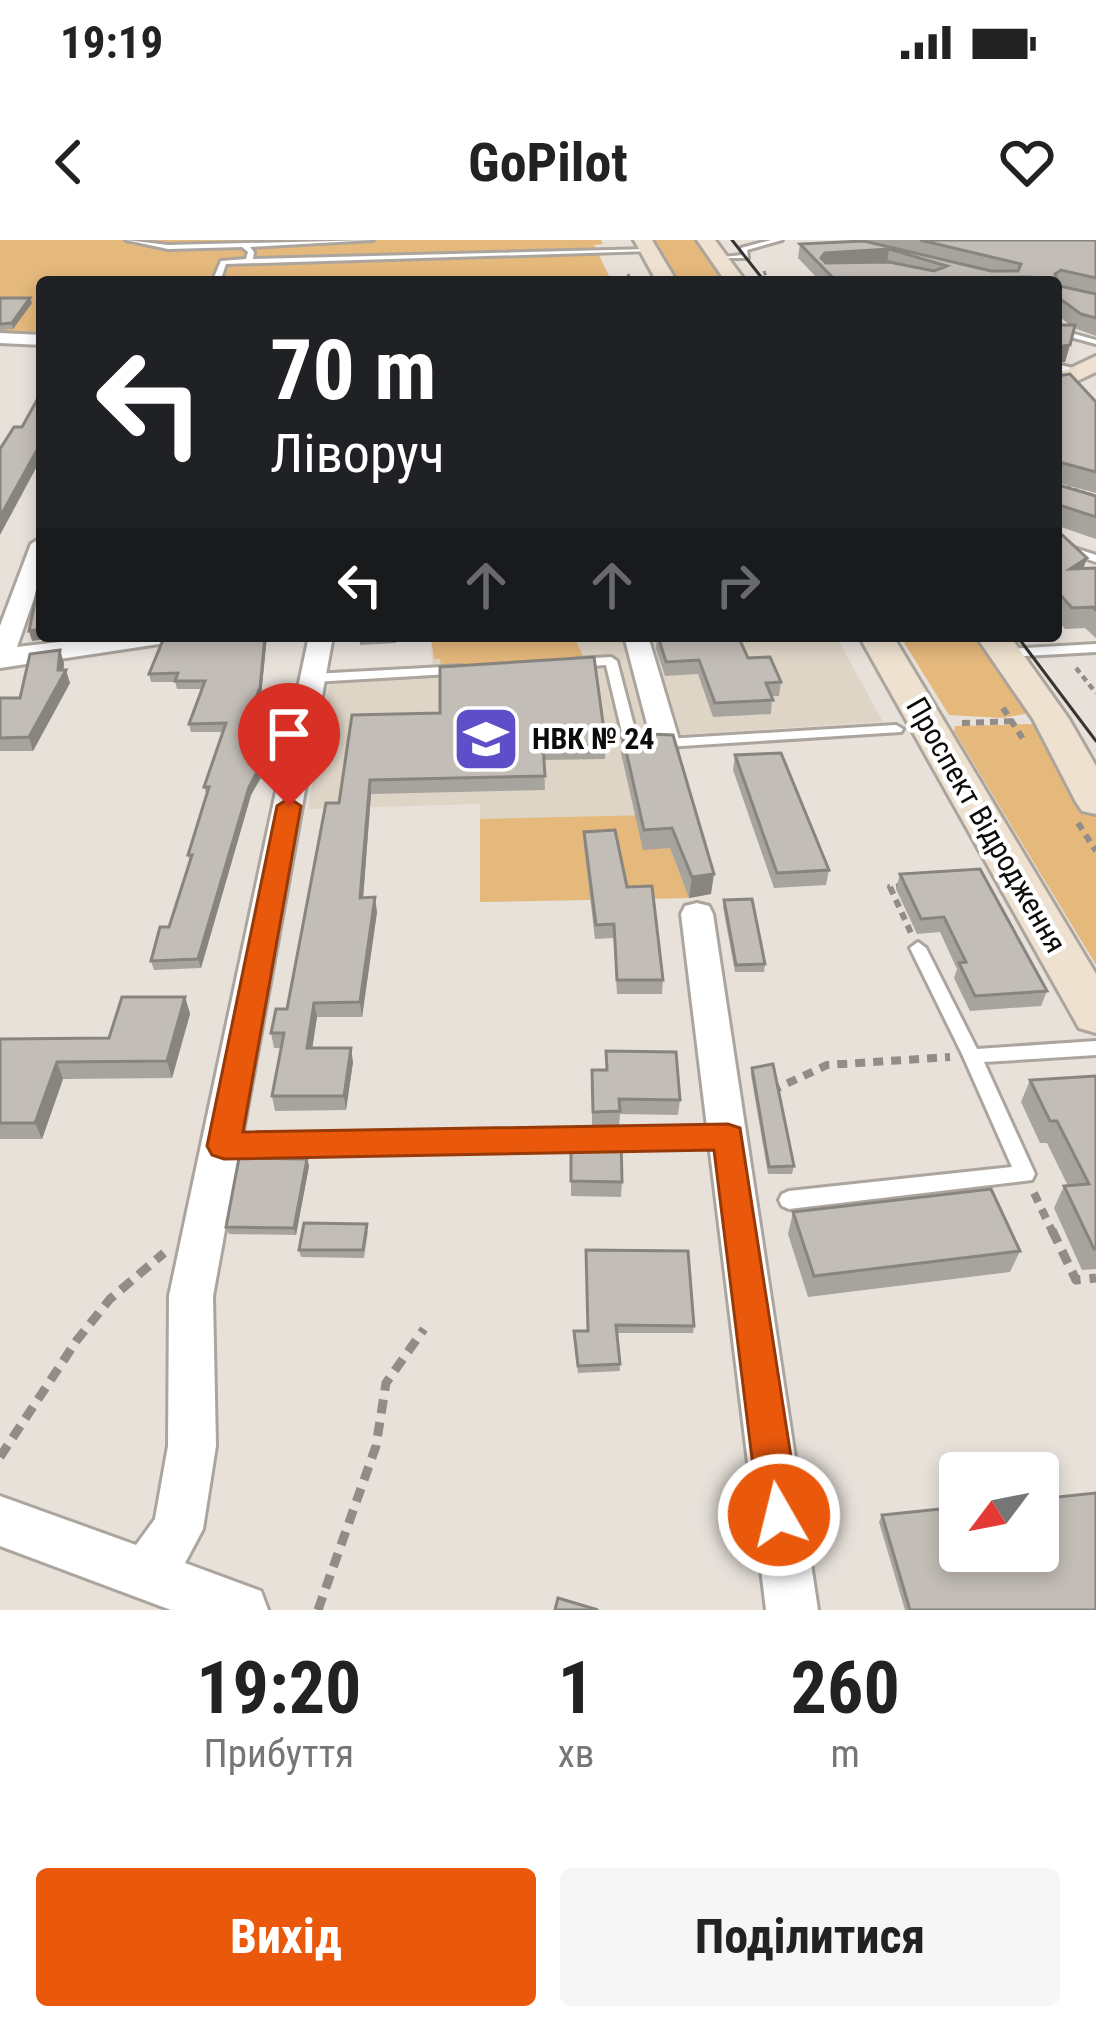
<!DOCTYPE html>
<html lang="uk">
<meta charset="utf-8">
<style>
:root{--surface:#fff;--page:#f6f6f6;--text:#222;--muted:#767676;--accent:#ea580c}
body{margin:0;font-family:"Roboto Condensed",sans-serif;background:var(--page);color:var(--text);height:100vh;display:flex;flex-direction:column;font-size:45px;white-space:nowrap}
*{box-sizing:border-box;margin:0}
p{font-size:39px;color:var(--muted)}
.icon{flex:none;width:66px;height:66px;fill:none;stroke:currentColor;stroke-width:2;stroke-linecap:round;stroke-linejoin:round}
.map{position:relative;height:1370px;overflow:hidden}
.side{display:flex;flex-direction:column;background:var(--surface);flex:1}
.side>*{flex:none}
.hud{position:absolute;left:36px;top:36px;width:1026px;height:366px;border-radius:12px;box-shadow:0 6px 18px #0003;background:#202124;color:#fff;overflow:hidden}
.needle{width:78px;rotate:238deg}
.controls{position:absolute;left:939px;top:1212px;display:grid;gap:24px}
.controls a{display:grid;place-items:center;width:120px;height:120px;border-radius:12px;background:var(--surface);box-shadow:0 6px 18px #0003;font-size:60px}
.pin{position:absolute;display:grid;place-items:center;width:102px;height:102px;color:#fff;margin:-123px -51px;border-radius:50% 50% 50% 0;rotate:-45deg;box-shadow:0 0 12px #0007}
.pin .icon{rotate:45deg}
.me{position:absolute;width:132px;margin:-66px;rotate:352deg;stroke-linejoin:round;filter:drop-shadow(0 0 9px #0008)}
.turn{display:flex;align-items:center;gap:42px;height:252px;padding:0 36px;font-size:54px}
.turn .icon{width:156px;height:156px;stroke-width:2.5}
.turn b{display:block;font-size:84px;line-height:102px}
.lanes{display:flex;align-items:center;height:114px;padding:0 36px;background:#0003;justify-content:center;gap:60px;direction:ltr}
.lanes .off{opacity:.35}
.eta{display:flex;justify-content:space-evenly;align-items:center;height:204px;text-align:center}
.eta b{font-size:72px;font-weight:700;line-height:84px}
.action{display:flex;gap:24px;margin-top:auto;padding:24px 36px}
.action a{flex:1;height:138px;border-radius:12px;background:var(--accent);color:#fff;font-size:48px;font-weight:700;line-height:138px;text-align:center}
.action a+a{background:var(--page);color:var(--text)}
.status{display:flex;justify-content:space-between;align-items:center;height:84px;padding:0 60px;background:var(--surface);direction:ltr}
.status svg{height:33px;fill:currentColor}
header{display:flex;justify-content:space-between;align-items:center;height:156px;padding:0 36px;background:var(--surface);font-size:54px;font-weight:700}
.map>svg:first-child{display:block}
.built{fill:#dfd5c7}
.green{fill:#e5b87c}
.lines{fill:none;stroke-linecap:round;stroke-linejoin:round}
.lane-casing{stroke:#aba59e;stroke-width:6}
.street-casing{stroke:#aba59e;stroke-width:6}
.secondary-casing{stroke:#aba59e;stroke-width:6}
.path-far4{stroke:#918c87;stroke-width:3;stroke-dasharray:4.5 3;stroke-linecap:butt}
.path-far3{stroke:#918c87;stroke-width:4.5;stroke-dasharray:6 4.5;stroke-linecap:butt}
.path-far2{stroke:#918c87;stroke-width:6;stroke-dasharray:8 6;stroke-linecap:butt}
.path-far1{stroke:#918c87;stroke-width:8;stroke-dasharray:10 8;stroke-linecap:butt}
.path{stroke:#918c87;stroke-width:9;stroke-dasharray:14 9;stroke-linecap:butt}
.lane{fill:#fff;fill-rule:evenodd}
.street{fill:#fff;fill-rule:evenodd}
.secondary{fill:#eee1cf;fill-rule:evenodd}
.tram{stroke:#363330;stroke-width:3}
.wall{fill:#a7a39d}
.shaded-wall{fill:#88847f}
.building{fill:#c2bdb6;stroke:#88847f;stroke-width:3;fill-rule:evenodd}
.route{fill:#ea580c;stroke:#983908;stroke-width:3}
.labels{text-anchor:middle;stroke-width:9;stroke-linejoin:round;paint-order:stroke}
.poi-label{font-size:30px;font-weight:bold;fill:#0e0c0a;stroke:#fff;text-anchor:start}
.street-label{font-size:30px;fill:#0e0c0a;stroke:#fff}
</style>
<div class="status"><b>19:19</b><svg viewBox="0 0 49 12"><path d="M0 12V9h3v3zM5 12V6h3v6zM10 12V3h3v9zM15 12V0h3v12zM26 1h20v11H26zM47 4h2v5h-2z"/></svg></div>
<header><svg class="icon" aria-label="back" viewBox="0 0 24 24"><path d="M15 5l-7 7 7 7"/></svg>GoPilot<svg class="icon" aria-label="heart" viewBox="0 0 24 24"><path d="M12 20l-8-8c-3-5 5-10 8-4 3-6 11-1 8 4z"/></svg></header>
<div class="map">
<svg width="1096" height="1370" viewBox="0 0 1096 1370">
<rect width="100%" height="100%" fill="#e7e1da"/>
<!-- built -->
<path class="built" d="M430 396H628L689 658 480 662V564L308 569 331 434 433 429Z
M643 396H836L883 482 673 495Z"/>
<!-- green -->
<path class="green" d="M0 0H601L603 4 594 5 612 42H42V103L0 104Z
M654 0H697L726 42H679Z
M431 396H574L585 421 441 429 440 419H434Z
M900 396H977L1031 473 1002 478 949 475Z
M1034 484 1096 578V725L954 491 955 486Z
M652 575 660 608H670L689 658 480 662V579Z"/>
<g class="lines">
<!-- lane casing -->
<g class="lane-casing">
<path id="lane" d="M126 0 168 5 373 0 250 7 254 12 253 19 649 9 652 11 226 24 220 42H212L221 21 246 19 248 12 242 7 168 9Z
M771 0H782L747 10 748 18H715L742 15 741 8Z
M1056 89 1096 100V104L1056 93Z
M1056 124 1081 130 1082 132 1078 135 1056 130Z
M1056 302 1096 315V322L1056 309Z
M1096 404V412L1005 417 999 413 1005 409Z
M611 417 617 421 639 505 637 508H627L625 505 606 425 577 427 571 423 577 419Z
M462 426 468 430 467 433 313 442 307 438 313 434Z
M896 485 903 489 901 492 666 507 659 503 666 499Z
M918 702 926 708 977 809 1096 801V815L984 822 1035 934 1032 940 789 969 782 966 779 960 782 954 789 951 1012 927 963 816 910 708Z
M727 889 734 891 737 897 734 903 727 905 224 914 217 912 214 906 217 900 224 898Z"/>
</g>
<!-- street casing -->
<g class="street-casing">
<path id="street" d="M0 93 42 95V105L0 103Z
M42 297V335L17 407 110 396H182L179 401 0 428V386L31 304Z
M309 396H333L213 1056 216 1206 203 1289 185 1323 261 1351 268 1370H171L0 1306V1256L136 1305 155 1279 168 1206 169 1056Z
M624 396H648L680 503 676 509 666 511 652 503Z
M697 663 709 666 713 674 818 1370H766L681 674 685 666Z"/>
</g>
<!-- secondary casing -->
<g class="secondary-casing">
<path id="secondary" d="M634 0H652L677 42H657Z
M697 0H715L746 42H726Z
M1096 116V132L1056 151V135Z
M859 396H893L1096 734V793L1079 788Z
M976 396H1010L1069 479 1096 526V574L1082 571 1076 562 1033 479Z"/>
</g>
<!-- path-far4 -->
<path class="path-far4" d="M764 31 768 42
M628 34 631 42
M1067 247 1096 256"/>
<!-- path-far3 -->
<path class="path-far3" d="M1076 428 1096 453"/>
<!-- path-far2 -->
<path class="path-far2" d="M1003 468 1025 502
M962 483 1015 481
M1078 583 1096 611
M904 646 890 647 911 693"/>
<!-- path-far1 -->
<path class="path-far1" d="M771 851 827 825 950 817
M1034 953 1053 993"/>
<!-- path -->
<path class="path" d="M1052 990 1076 1040 1096 1038
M0 1217 77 1100 110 1059 164 1013
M318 1370 376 1206 386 1143 424 1089"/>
<!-- lane -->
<use href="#lane" class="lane"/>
<!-- street -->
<use href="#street" class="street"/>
<!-- secondary -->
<use href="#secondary" class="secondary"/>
<!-- tram -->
<path class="tram" d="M732 0 765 42
M1017 396 1096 501"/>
</g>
<!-- wall -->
<path class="wall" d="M862 0H1096V96L1074 88 1065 122 1057 123V136L1096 162V253L1058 243V245L1096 256V299L1058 286V291L1087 318 1083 328H1096V398L1085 388 1065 389 1056 379V85H1070L1056 74V42H821L798 18 800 4Z
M0 58 32 63 13 89 0 90Z
M176 396H267L261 456 253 476H279L281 485 267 538 260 539 251 555 201 728 154 730 151 721 169 687 190 623 188 615 207 556 204 547 223 492H191L189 484 202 449H177L175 442H151L149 434Z
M359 396H396V403L360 405Z
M657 396 748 418 781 442 779 456H772L771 474 713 477 698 434 665 436 656 409Z
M64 423 63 430 70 443 33 511H0V458H20Z
M352 475 606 505 605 519 544 520 545 550 371 554 363 658 377 672 362 777H317L312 808 353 822 346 870 275 871 272 856 281 808H274L271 793 287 769 339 563Z
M622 493 711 654 689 658 670 608 643 610 621 513Z
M735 515 829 630 826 645 774 648 733 530Z
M584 592 627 647 663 740 662 754H617L614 698 595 699 584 606Z
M900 634 1047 751 1041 766 970 771 954 738 957 729 940 692 917 694 896 649Z
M724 660 765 724 764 732H735L723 667Z
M185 757 190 774 172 838 63 839 42 899H0V799L109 798Z
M606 811 680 860 678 875 620 874 619 886 592 887V830H606Z
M752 828 794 926 792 934H768L751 835Z
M1096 836V1029L1082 1030 1054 968 1064 946H1068L1047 903H1040L1021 862 1030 840Z
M571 902 622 942 621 957 571 956Z
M307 919 309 926 296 995 229 994 226 987Z
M793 972 1020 1011 1010 1032 808 1057 788 994Z
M368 991 364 1018 301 1017 299 1010Z
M688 1011 694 1086 693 1093H617L620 1131 578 1133 574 1098 587 1091Z
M882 1275 1096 1370H905L879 1282Z"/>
<!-- shaded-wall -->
<path class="shaded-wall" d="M889 9 887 24 823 28 821 18 825 13Z
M30 58 32 63 13 89 12 83Z
M1070 105 1065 122 1056 123V107Z
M42 201V217L0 295V277Z
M1087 318 1080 338 1070 329Z
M42 389V396L66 397 32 401 29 391Z
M265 396H267L261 456 249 485 248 476Z
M60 410 64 423 63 436 66 430 70 443 33 511 29 497 58 430Z
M279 476 281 485 267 538 266 530Z
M258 530 260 539 251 555 201 728 198 719 249 547Z
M370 540 371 554 362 672 360 658Z
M714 634 711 654 689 658 692 637Z
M375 657 377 672 362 777 360 762Z
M185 757 190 774 172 838 167 821Z
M314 763 317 777 310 823 307 808Z
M351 808 353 822 346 870 344 856Z
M57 822 63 839 42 899 35 883Z
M307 919 309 926 296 995 294 988Z"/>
<!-- building -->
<path class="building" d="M920 0H1096V38L1061 30 1055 34 1059 46 1096 54V78L1081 74 1056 56V42H1037L1030 37 956 38 961 42H837L800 4 864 1 991 31H1018L1021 24ZM889 9 947 26 934 31 889 22 826 23 821 18 825 13Z
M0 58H30L12 83 0 84Z
M1056 85H1075L1070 105 1056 107 1057 136 1070 134 1096 162V232L1059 222 1058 245 1096 256V277L1056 264Z
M42 151V201L0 277V209L14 187H22Z
M1056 282 1058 291 1087 318 1070 329 1096 328V370L1093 367 1072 368 1056 350Z
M42 328V389L29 391Z
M176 396H265L260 448 248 476H279L266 530H258L249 547 198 719 151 721 160 687H169L192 615H188L209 547H204L226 483 189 484 205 441H175L178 433 149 434 163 400Z
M658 396H738L748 418 770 417 781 442 766 443 773 460 715 463 699 420 666 422Z
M60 410 58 430H66L29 497 0 498V458H20L30 414Z
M594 417 606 505 543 506 545 536 370 540 360 658 375 657 360 762 314 763 307 808H351L344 856H272L284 793H271L276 769H287L326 563H339L352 475 440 473V427Z
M622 493 673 495 714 634 692 637 672 588 644 590Z
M781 513 829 630 777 633 735 515Z
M615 590 627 647 652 646 663 740H617L614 684 596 685 584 592Z
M980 629 1047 751 975 756 959 723 966 722 944 677 921 679 900 634Z
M752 659 765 724 736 725 724 660Z
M122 757H185L167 821 57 822 35 883H0V799L109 798Z
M606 811 676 812 680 860 619 859 620 871 593 872 592 830H607Z
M773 824 794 926 769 927 752 828Z
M1096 836V1009H1094L1064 946 1089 944 1057 881H1050L1030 840Z
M621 896 622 942 571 941V902Z
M239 918 307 919 294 988 226 987Z
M991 949 1020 1011 814 1036 793 972Z
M304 983 367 984 363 1010H299Z
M586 1010 688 1011 694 1086 616 1085 620 1124 578 1126 574 1091H588Z
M1096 1253V1370H910L882 1275 960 1267V1311H1038V1259Z
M558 1358 598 1370H555Z"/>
<!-- route -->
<path class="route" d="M289 558 301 566 243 892 728 884 740 888 800 1275 794 1290 779 1296 765 1290 759 1275 714 910 224 919 212 915 207 906 277 566Z"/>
<!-- icons -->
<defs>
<g id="school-square" transform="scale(3.45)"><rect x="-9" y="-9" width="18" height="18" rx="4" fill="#5e4fc8" stroke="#fff"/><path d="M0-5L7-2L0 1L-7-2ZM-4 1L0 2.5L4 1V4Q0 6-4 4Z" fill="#fff"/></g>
</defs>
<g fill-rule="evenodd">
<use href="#school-square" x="486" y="499"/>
</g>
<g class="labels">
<!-- poi labels -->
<g class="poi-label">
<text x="532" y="509">НВК № 24</text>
</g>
<!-- street labels -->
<g class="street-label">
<text transform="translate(986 585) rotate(60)" y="10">Проспект Відродження</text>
</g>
</g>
</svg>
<div class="controls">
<a><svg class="needle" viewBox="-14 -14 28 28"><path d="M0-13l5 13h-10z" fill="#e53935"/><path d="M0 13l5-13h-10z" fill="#767676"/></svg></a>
</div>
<div class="pin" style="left:289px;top:566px;background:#d93025"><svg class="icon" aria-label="arrive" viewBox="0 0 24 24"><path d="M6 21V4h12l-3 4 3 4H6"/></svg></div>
<svg class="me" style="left:779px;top:1275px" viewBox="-20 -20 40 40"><circle r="17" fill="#ea580c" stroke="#fff" stroke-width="3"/><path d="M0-11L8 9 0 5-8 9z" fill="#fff"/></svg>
<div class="hud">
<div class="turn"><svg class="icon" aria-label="left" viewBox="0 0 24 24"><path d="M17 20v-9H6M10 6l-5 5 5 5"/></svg><div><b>70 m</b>Ліворуч</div></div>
<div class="lanes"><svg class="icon" aria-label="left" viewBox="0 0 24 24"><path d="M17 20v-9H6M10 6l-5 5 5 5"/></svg><svg class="icon off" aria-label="ahead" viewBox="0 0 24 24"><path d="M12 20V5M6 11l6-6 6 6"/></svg><svg class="icon off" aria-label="ahead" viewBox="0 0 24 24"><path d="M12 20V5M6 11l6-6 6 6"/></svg><svg class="icon off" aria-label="right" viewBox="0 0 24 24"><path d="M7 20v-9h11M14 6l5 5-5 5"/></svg></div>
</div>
</div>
<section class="side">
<div class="eta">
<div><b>19:20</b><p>Прибуття</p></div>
<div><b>1</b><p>хв</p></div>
<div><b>260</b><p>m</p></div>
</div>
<div class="action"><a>Вихід</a><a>Поділитися</a></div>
</section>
